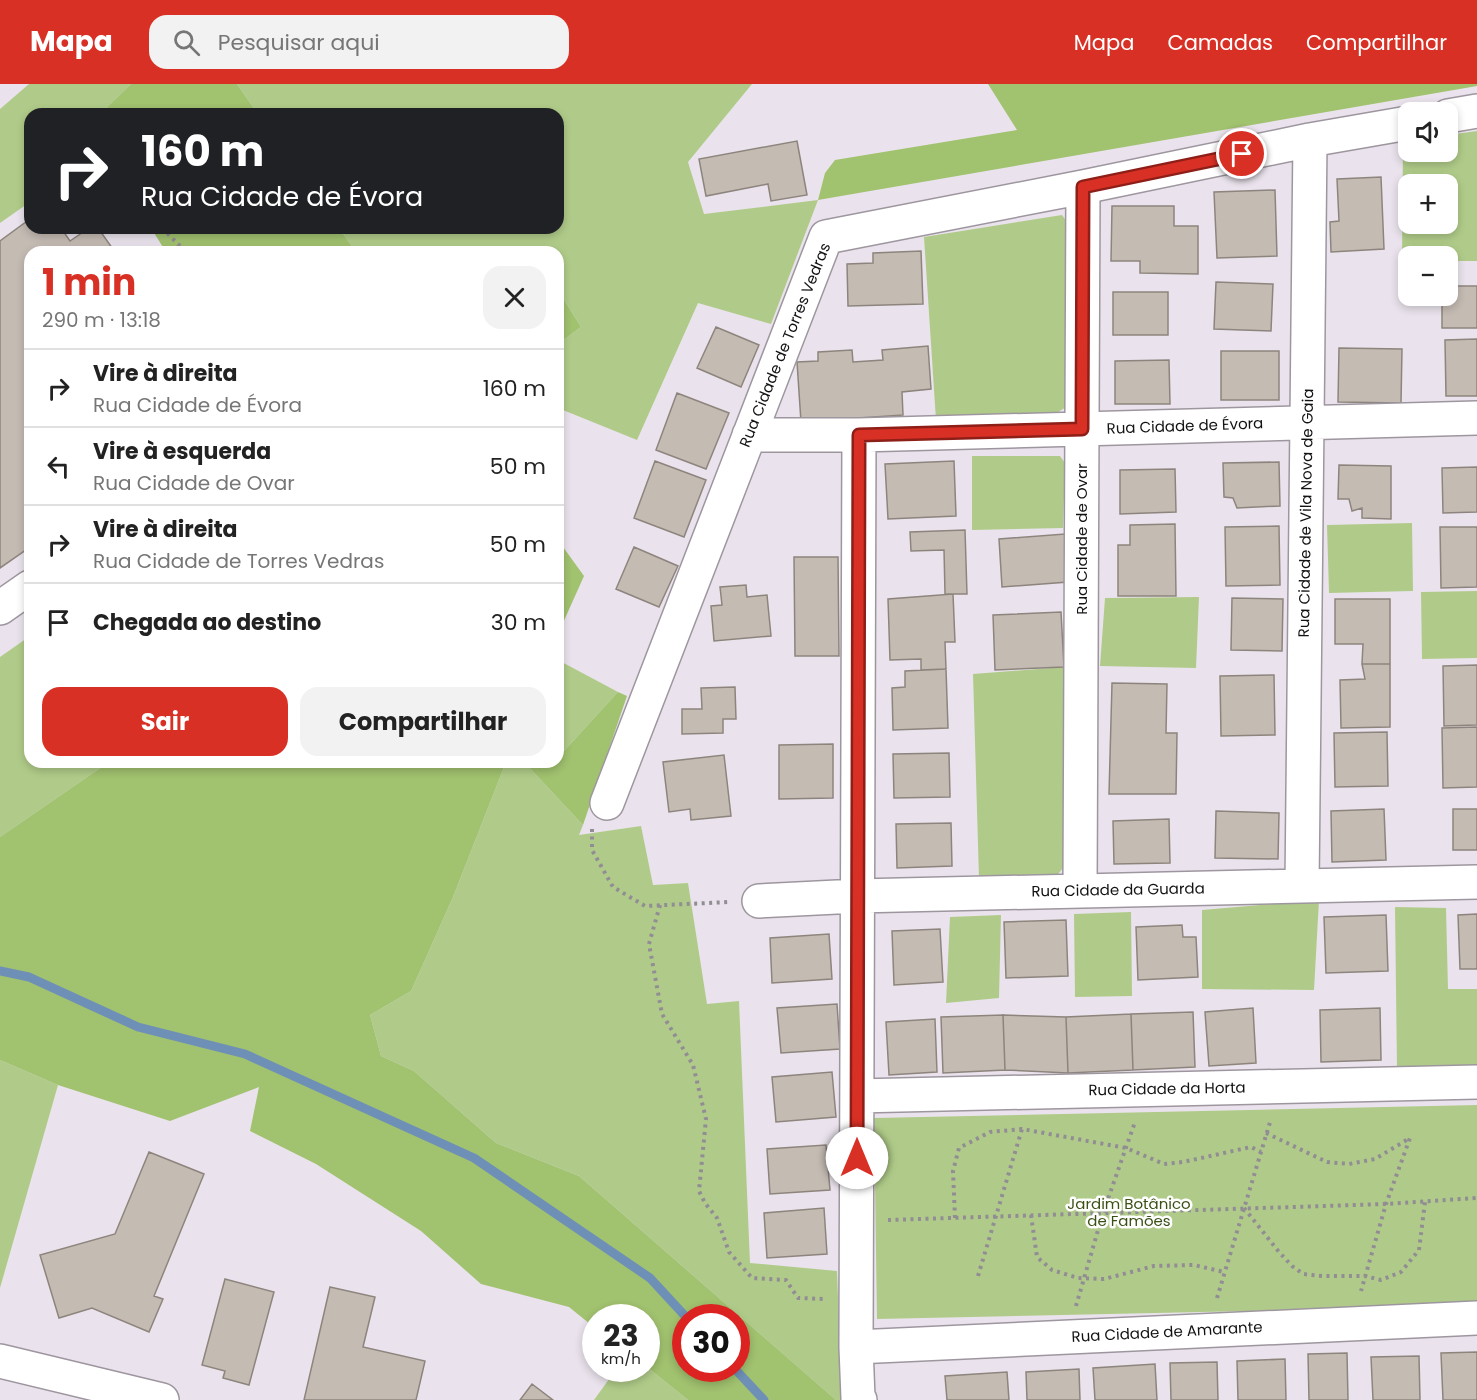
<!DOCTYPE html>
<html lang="pt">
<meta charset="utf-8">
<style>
:root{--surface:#fff;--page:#f2f2f2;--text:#222;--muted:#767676;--line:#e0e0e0;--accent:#d93025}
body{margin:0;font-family:Poppins,sans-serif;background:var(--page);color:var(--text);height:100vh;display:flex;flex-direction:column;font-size:22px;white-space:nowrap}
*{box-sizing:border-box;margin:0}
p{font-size:20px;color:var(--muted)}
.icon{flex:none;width:33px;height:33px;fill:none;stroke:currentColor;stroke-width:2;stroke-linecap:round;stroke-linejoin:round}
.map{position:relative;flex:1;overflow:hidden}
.details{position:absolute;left:24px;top:162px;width:540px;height:522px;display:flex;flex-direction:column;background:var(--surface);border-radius:18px;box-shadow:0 3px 9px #0003}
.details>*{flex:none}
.top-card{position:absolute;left:24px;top:24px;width:540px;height:126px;border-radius:18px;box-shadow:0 3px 9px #0003;background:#202124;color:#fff;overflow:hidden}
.controls{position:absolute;left:1398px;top:18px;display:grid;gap:12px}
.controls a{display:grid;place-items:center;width:60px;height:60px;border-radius:12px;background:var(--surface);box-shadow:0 3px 9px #0003;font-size:30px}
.speed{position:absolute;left:582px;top:1220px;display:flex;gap:12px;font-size:30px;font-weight:700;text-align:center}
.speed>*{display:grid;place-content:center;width:78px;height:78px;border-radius:50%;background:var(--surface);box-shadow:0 3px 9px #0003;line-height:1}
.speed small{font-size:15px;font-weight:400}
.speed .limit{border:9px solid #d22;background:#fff;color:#111}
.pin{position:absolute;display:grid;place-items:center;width:51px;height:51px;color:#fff;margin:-26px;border:3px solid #fff;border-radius:50%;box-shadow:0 2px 6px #0007}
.me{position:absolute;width:66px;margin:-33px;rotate:0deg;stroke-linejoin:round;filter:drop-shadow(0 0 4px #0008)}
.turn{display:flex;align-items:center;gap:21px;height:126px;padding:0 18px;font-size:27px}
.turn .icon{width:78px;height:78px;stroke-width:2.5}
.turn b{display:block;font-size:42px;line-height:51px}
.round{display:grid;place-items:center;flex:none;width:63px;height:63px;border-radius:18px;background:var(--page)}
.head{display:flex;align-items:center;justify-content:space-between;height:102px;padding:0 18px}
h1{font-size:36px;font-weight:700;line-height:45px;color:var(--accent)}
.button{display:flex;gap:12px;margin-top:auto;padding:12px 18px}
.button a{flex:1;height:69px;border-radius:18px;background:var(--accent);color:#fff;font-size:24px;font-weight:700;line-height:69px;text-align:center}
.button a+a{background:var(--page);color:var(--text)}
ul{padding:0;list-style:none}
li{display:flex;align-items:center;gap:18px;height:78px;padding:0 18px;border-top:2px solid var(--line)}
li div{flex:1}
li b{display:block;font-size:22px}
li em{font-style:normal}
header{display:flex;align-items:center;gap:36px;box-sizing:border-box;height:84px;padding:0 30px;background:var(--accent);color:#fff}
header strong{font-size:28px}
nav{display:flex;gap:33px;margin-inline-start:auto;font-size:21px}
.search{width:420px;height:54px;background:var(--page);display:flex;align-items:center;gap:15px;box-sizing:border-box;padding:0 21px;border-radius:18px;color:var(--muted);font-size:22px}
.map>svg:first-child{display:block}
.green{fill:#b0cb89;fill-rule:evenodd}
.forest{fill:#a1c26f;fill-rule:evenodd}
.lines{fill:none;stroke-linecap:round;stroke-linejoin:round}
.stream{stroke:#6f90b6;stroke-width:9}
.building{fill:#c4bbb3;stroke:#8d857d;stroke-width:1.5}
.minor-casing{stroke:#9e969f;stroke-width:36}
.path{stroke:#928d94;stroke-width:4;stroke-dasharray:3 4.5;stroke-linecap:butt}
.minor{stroke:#fff;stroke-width:33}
.route-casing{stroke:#8d1f18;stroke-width:15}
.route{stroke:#d93025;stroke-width:10}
.labels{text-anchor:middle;stroke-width:5;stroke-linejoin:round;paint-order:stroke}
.street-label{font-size:15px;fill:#131114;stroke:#fff}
.park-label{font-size:15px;fill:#3b5015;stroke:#fff}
</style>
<header>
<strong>Mapa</strong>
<div class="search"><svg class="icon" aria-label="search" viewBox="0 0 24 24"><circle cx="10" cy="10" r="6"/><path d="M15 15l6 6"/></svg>Pesquisar aqui</div>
<nav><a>Mapa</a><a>Camadas</a><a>Compartilhar</a></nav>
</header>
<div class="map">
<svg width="1477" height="1316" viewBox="0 0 1477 1316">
<rect width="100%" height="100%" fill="#eae3ed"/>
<!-- green -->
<path class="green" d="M29 0H131L100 30H30V118L0 139V25Z
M237 0H752L688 78 704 130 818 116 771 240 698 219 637 356 558 324V260L581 243 558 206V168H356L339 144H558V30H258Z
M1477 47V177H1448V172H1408V176H1402L1403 57H1408V68H1448V51ZM1408 100H1448V140H1408Z
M1062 131 1070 142 1071 320 1055 330 936 336 924 153Z
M972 372H1060L1065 379 1063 444 972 446Z
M1412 439 1413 507 1329 509 1327 441Z
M1477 507V574L1422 575 1421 508Z
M1199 513 1196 584 1100 582 1105 514Z
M30 552V678H109L0 753V573Z
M558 576 618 608 564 667 558 664Z
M1064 583V783L1058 790 979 795 973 590Z
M506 678H524L583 741 579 751 641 742 653 801 688 799 707 920 739 917 750 1179 837 1187 842 1316H836L579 1092 496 1059 414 987 381 972 370 931 411 907 453 813Z
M1319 816 1314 906 1202 905V826Z
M1395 823 1446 824 1448 905H1477V981L1397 985Z
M1131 828 1132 912 1075 913 1074 830Z
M1001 831 999 914 946 919 950 833Z
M0 976 58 1001 0 1204Z
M1477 1021V1222L877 1235 874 1034Z
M647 1283 688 1316H594L617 1284Z"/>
<!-- forest -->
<path class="forest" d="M131 0H237L258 30H100Z
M988 0H1477V2L818 116 825 89 835 76 1017 46Z
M151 144H339L356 168H166Z
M558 206 581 243 558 260Z
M558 456 584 492 558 550Z
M618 608 627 612 583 741 524 678H558V664L564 667Z
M109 678H506L453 813 411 907 370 931 381 972 414 987 496 1059 579 1092 836 1316H688L647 1283 646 1233H596L595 1244 569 1223 481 1200 421 1147 316 1080 250 1047 259 1003 170 1037 58 1001 0 976V753ZM686 1233H736V1284H686Z"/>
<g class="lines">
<!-- stream -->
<path class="stream" d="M0 887 29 893 138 943 245 970 474 1074 650 1194 686 1233
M734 1284 764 1316"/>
</g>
<!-- building -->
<path class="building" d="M797 57 807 111 771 117 768 100 706 112 699 75Z
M1381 93 1384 165 1331 168 1330 138 1339 137 1337 95Z
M1275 106 1277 172 1217 174 1214 108Z
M1112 122H1174V142H1198V190L1140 189V177H1111Z
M30 135V144H61L70 157 89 144H98L115 168H30V463L0 484V157Z
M921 167 923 220 848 222 847 180 873 179V169Z
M1216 198 1273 200 1271 247 1214 245Z
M1448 202H1477V244H1442V212H1448Z
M1113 208H1168V251H1113Z
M716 243 759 261 741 303 697 284Z
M1477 255V312H1446L1445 256Z
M928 262 931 305 902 308 903 331 801 338 797 278 818 277V268L852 266 853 278 883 276 882 266Z
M1339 264 1402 265 1401 319 1338 318Z
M1221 267H1279V316H1221Z
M1169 276 1170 320H1115V277Z
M677 309 729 329 706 385 656 366Z
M655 377 706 396 684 453 634 434Z
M954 377 956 432 888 435 885 380Z
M1279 378 1280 422 1237 424 1233 414 1224 413 1223 379Z
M1339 381 1391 382V435L1362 434V424L1352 427 1349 415H1338Z
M1477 383V428L1443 429 1442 384Z
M1175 385 1176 428 1120 430V386Z
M1175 440 1176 512H1118V461H1130V441Z
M1279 442 1280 501 1226 502 1225 443Z
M1440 443H1477V503L1441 504Z
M965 446 967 510H945L944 466 911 467 910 448Z
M1065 450 1068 498 1002 503 999 455Z
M634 463 678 482 659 523 616 505Z
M794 473H838L839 572H795Z
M746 501 747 513 767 511 771 552 714 557 711 522 722 521 720 503Z
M953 510 955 558H945L946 585 921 586V575L890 576 888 515Z
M1232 514 1283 515 1282 567 1231 566Z
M1335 515H1390V580H1362L1363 560H1335Z
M1061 528 1064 583 995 586 993 531Z
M1362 580H1390V643L1341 644 1340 596 1365 595Z
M1477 581V641L1444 642 1443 582Z
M946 585 948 644 893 646 892 604 905 603V587Z
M1274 591 1275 651 1221 652 1220 592Z
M1112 599 1167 600 1166 649H1177L1176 710H1109Z
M735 603 736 635H723V649L682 650V625H702L701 604Z
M1477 643V703L1443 704 1442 644Z
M1387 648 1388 702 1335 703 1334 649Z
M833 660V714L779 715V661Z
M949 669 950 713 894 714 893 670Z
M724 671 731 732 691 736 690 725 669 728 663 678Z
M1384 725 1386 776 1332 778 1331 727Z
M1453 725H1477V766H1453Z
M1216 727 1279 729 1278 775 1215 774Z
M1169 735 1170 779 1114 780 1113 737Z
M951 739 952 782 897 784 896 740Z
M1477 830V885H1460L1458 831Z
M1386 831 1388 887 1326 889 1324 833Z
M1066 836 1068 892 1006 894 1004 838Z
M1182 841 1183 853H1196L1198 893 1138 896 1136 843Z
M940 845 943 898 894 901 892 847Z
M829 850 832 895 772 899 770 854Z
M837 920 840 965 781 969 777 924Z
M1253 924 1256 979 1209 982 1205 928Z
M1380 924 1381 976 1321 978 1320 926Z
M1193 928 1195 983 1133 986 1131 930Z
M1131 930 1133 986 1068 989 1066 933Z
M1003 931 1005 986 943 989 941 933Z
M1003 931 1066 933 1068 989 1005 986Z
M935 935 937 988 889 991 886 938Z
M832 988 836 1033 776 1038 772 993Z
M826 1061 830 1106 770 1110 767 1065Z
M149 1068 204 1090 154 1212 163 1215 149 1248 92 1224 59 1234 40 1171 115 1150Z
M824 1124 827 1170 767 1174 764 1129Z
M225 1195 274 1208 249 1301 223 1294 225 1287 202 1281Z
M330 1203 375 1213 363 1263 425 1277 416 1316H304Z
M1477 1268V1316H1443L1441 1269Z
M1347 1269 1348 1316H1309L1308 1270Z
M1419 1272 1420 1316H1373L1371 1273Z
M1285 1275 1286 1316H1238L1237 1277Z
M1217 1278 1218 1316H1171L1170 1279Z
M1155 1280 1157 1316H1095L1093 1284Z
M1079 1285 1080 1316H1027L1026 1288Z
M1007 1288 1009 1316H947L945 1292Z
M532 1300 553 1316H520Z"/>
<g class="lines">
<!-- minor casing -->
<g class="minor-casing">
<path id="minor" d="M1448 32 1477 27
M749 351H859L1477 334
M859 351 856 1263 858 1314 860 1316
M0 524 30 503
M607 719 826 153 1083 103 1310 56 1408 39
M1302 802 1310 56
M1080 807 1083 103
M759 817 857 812 1477 798
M857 1012 1477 998
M856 1263 1477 1234
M0 1277 162 1316"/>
</g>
<!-- path -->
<path class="path" d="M162 144 186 168
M592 745V766L613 803 645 822 729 818
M660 821 649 860 662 930 693 981 706 1035 699 1107 705 1119 717 1134 729 1168 752 1194 786 1196 798 1214 825 1215
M1266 1049 1327 1078 1349 1080 1375 1075 1410 1054 1386 1120 1361 1207
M1244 1124 1279 1168 1292 1182 1303 1190 1322 1192H1365L1381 1196 1401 1188 1419 1166 1425 1118
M1031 1131 1037 1173 1052 1186 1078 1194 1104 1195 1154 1182 1194 1181 1224 1188
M955 1134 953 1087 959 1064 990 1048 1022 1045 1126 1064 1164 1080 1183 1078 1251 1063 1261 1068
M888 1136 1386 1120 1477 1114
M978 1192 1022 1045
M1217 1214 1271 1035
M1076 1222 1103 1129 1135 1038"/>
<!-- minor -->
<use href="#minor" class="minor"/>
</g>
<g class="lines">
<!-- route casing -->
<g class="route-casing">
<path id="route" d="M857 1074 859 351 1082 345 1083 103 1242 70"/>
</g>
<!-- route -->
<use href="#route" class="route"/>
</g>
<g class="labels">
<!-- street labels -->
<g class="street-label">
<text transform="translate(785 261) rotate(-68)" y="5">Rua Cidade de Torres Vedras</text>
<text transform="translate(1185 342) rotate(-2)" y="5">Rua Cidade de Évora</text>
<text transform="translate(1306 429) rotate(-89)" y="5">Rua Cidade de Vila Nova de Gaia</text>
<text transform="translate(1082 455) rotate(-90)" y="5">Rua Cidade de Ovar</text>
<text transform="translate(1118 806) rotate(-1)" y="5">Rua Cidade da Guarda</text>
<text transform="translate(1167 1005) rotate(-1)" y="5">Rua Cidade da Horta</text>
<text transform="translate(1167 1248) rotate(-3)" y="5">Rua Cidade de Amarante</text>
</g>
<!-- park labels -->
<g class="park-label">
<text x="1129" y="1125">Jardim Botânico<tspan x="1129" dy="17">de Famões</tspan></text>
</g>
</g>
</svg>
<div class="controls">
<a><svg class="icon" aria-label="sound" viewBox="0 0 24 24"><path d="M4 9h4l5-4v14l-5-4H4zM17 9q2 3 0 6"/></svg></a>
<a>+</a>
<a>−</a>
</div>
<div class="speed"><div>23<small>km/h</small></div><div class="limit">30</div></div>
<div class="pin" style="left:1242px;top:70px;background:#d93025"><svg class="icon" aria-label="arrive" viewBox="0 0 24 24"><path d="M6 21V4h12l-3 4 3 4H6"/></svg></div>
<svg class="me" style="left:857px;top:1074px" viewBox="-20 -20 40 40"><circle r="19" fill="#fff"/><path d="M0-13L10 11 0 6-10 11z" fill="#d93025"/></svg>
<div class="top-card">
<div class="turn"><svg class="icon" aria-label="right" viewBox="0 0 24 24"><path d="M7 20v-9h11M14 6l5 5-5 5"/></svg><div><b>160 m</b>Rua Cidade de Évora</div></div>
</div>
<section class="details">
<div class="head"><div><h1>1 min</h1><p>290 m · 13:18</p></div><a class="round"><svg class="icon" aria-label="close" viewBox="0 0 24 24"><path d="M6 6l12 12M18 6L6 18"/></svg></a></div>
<ul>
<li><svg class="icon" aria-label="right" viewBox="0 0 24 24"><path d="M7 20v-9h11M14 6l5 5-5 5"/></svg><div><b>Vire à direita</b><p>Rua Cidade de Évora</p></div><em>160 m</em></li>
<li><svg class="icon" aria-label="left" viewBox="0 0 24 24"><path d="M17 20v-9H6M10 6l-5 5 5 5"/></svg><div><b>Vire à esquerda</b><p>Rua Cidade de Ovar</p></div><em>50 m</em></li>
<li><svg class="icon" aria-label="right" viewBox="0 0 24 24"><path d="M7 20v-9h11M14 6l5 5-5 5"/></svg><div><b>Vire à direita</b><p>Rua Cidade de Torres Vedras</p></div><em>50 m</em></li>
<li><svg class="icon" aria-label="arrive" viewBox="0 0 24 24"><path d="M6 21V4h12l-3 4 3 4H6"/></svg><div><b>Chegada ao destino</b></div><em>30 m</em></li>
</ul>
<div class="button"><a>Sair</a><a>Compartilhar</a></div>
</section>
</div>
